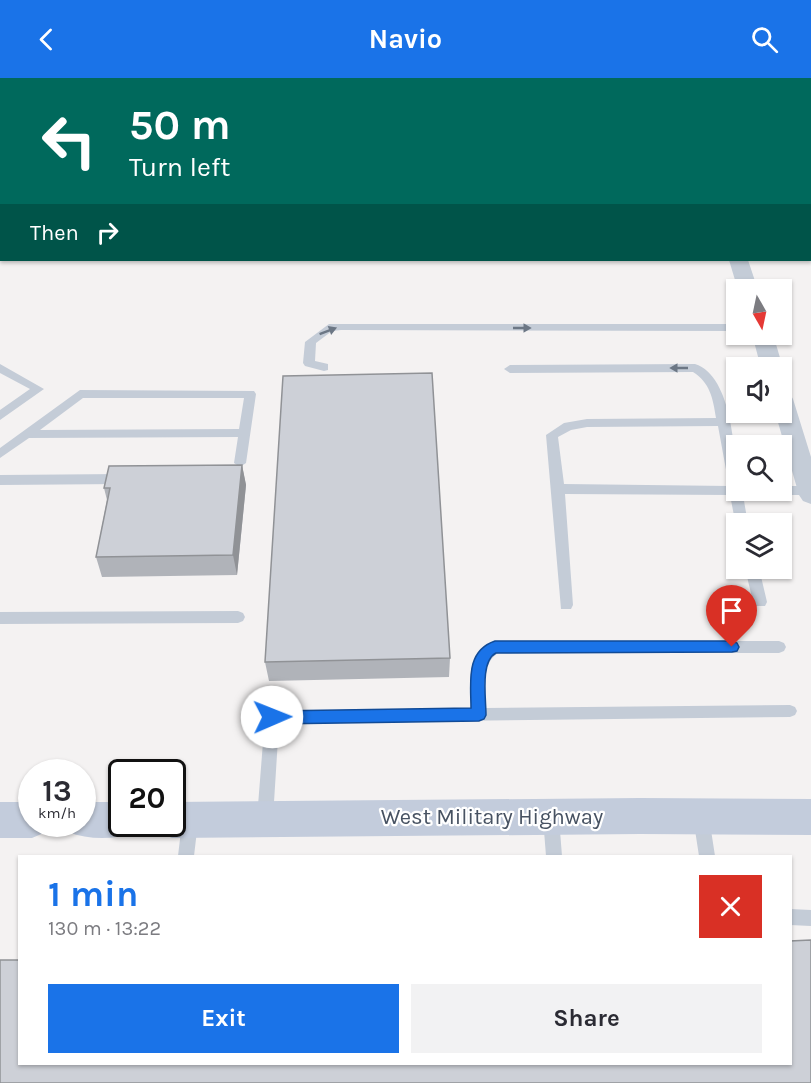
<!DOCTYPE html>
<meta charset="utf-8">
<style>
:root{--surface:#fff;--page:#f2f2f3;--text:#2b2b33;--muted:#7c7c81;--accent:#1a73e8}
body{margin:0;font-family:Karla,sans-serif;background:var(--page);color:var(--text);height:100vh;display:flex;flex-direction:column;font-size:22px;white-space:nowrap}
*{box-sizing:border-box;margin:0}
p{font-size:20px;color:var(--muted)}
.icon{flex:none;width:33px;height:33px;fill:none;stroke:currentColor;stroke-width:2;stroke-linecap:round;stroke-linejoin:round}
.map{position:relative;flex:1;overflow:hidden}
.details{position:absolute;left:18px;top:777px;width:774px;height:210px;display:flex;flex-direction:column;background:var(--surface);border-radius:0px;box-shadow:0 2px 4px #0004}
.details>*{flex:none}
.guide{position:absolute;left:0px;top:0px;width:812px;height:183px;box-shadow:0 2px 4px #0004;background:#00695c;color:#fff;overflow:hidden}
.needle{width:39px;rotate:171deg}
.tools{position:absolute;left:726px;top:201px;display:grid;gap:12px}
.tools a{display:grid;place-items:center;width:66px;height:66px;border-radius:0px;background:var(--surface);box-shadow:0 2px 4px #0004;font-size:30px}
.speed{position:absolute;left:18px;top:681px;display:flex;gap:12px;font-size:30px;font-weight:700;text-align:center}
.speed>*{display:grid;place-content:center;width:78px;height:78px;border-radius:50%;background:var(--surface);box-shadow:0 2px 4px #0004;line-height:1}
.speed small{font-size:15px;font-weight:400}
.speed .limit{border:3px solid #111;border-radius:9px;background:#fff;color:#111}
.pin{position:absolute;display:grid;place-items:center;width:51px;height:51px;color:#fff;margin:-62px -26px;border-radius:50% 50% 50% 0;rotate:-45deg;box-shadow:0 0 6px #0007}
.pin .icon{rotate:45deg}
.me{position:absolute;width:66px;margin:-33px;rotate:89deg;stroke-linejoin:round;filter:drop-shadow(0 0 4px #0008)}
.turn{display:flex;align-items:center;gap:21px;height:126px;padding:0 30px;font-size:27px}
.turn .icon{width:78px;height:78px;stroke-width:2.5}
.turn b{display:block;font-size:42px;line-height:51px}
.then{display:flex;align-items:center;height:57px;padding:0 30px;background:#0003;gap:12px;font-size:22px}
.round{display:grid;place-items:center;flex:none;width:63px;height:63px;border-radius:0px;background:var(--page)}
.head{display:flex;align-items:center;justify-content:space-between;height:102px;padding:0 30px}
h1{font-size:36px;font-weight:700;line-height:45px;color:var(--accent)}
.button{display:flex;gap:12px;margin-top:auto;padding:12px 30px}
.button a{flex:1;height:69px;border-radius:0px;background:var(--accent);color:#fff;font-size:24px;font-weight:700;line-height:69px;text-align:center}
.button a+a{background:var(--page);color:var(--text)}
header{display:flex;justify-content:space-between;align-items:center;height:78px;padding:0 30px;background:var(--accent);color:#fff;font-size:27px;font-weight:700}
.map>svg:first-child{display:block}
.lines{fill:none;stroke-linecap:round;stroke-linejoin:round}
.lane{fill:#c4ccd7;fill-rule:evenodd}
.street{fill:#c4ccd7;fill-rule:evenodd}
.secondary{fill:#c3ccdc;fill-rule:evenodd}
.rail{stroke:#b3b6bd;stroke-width:3}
.wall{fill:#b0b3b9}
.shaded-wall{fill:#909296}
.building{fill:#cdd0d7;stroke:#909296;stroke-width:1.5}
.oneway{fill:#6c7785}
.route{fill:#1a73e8;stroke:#114b97;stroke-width:1.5}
.labels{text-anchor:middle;stroke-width:4.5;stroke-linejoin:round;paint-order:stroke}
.street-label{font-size:22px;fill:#475262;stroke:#fff}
</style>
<header><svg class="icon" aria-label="back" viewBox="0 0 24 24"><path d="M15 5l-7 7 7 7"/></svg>Navio<svg class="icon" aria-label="search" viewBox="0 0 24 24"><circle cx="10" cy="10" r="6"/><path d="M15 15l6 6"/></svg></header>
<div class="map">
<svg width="811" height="1005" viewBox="0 0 811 1005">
<rect width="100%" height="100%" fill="#f4f2f2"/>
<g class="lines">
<!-- lane -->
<path class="lane" d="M244 0H252L243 2Z
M569 0H577L578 2H569Z
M751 0H759V2H751Z
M329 246H736V253L341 252 332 253 316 265 315 283 328 286V292L324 293 305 288 303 285 305 264Z
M0 286 44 311 0 342V332L30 311 0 295Z
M695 286C733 298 736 379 736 412H782V408H810L811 417H743L748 446H736V448L730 417 565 416 573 527 571 531H561L546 357 564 345 587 341 716 340C713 320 710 305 693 294L510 295 504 291 510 287ZM718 348 729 408 564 406 558 359 571 352 587 349Z
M80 312 254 313 256 316 246 385 240 389 234 385 238 359 29 360 0 380V370ZM83 320H244L239 351 40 352Z
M122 396 128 401 122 406 0 407V397Z
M745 490H759L767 524 765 528H755L753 524Z
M238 533 243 535 245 539 243 543 238 545 0 546V534Z
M495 563H779L784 565 786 569 784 573 779 575H498C480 587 484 612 486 630L790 627 795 629 797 633 795 637 790 639 279 645 273 740 271 745 265 747 259 745 257 740 265 639 267 635 272 633 471 630C470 606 467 573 495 563Z
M701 732 707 734 709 739 715 778H699L693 739 695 734Z
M551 733 557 735 559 740 562 778H546L543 740 545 735Z
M190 737 196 739 198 744 194 778H178L182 744 184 739Z
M790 831 811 832V848L790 847Z"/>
<!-- street -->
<path class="street" d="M145 0H164L144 2Z
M675 0H691L692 2H676Z
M0 60H2L0 71Z
M729 182H748L758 212H738Z
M752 256H773L783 290 782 292V290H761Z
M782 314 790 316 793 321 811 379V426L803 423 799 417 775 334H782Z"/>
<!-- secondary -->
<path class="secondary" d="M640 720 811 721V757L640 756 172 760 158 754 154 746H172V724Z
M0 724H32V746H50L46 754 32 760H0Z
M82 724H122V746H140L136 754C115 762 89 762 68 754L64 746H82Z"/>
<!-- rail -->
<path class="rail" d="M65 2 69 0"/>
</g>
<!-- wall -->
<path class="wall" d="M242 387 246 407 237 497 102 499 96 479 107 422 104 410Z
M450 580 449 599 269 603 265 584Z"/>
<!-- shaded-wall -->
<path class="shaded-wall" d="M242 387 246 407 237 497 233 477Z"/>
<!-- building -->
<path class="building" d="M331 0H534V2H276Z
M432 295 450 580 265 584 283 298Z
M242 387 233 477 96 479 110 410H104L109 388Z
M811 862V1005H0V882H20V986H790V863Z"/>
<!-- one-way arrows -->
<defs><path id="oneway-solid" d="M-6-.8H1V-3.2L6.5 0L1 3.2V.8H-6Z" transform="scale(1.5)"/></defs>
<g class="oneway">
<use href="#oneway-solid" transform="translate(522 250)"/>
<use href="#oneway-solid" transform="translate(328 253) rotate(-21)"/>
<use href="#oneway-solid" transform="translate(679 290) rotate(180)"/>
</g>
<!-- route -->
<path class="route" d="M495 563H732L737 565 739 569 737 573 732 574 496 575C480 583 486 621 486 637L484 641 479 643 272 646 267 644 265 639 267 635 272 633 471 630C471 605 465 573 495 563Z"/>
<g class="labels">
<!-- street labels -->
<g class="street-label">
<text x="492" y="746">West Military Highway</text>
</g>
</g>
</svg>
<div class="tools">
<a><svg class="needle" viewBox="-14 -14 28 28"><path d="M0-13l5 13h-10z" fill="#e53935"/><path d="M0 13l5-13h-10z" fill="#7c7c81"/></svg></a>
<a><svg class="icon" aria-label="sound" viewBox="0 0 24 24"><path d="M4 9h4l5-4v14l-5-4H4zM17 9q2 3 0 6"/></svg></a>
<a><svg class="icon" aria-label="search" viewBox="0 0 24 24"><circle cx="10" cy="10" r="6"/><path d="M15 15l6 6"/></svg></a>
<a><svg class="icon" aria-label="layers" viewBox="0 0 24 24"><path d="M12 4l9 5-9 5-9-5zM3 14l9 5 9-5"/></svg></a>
</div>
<div class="speed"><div>13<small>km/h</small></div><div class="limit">20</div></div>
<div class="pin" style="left:732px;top:569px;background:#d93025"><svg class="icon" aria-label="arrive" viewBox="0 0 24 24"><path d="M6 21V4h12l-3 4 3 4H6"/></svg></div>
<svg class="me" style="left:272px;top:639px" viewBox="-20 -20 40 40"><circle r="19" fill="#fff"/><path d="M0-13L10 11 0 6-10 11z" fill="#1a73e8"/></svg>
<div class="guide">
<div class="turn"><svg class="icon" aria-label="left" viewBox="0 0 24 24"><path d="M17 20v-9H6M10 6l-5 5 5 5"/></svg><div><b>50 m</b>Turn left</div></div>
<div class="then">Then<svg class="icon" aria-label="right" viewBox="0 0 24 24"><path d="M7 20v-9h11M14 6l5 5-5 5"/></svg></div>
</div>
<section class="details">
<div class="head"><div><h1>1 min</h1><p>130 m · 13:22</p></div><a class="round" style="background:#d93025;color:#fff"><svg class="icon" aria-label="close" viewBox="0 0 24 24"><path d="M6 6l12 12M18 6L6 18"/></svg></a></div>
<div class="button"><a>Exit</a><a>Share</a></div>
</section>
</div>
